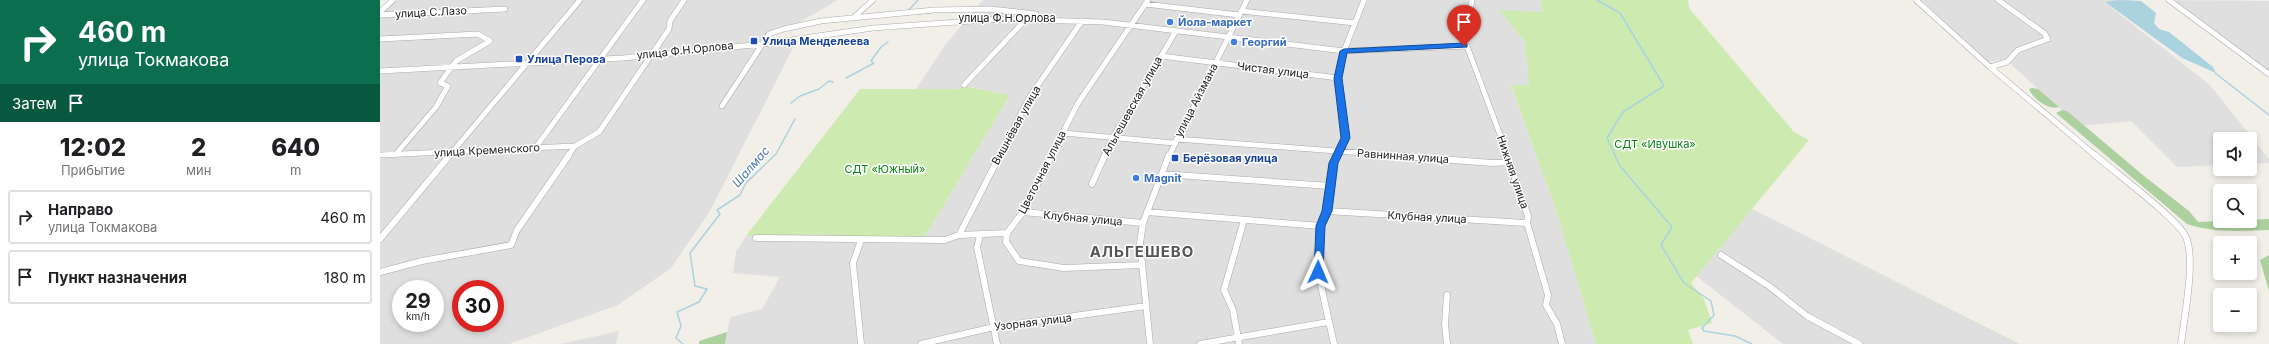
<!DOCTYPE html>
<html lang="ru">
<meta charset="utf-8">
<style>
:root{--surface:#fff;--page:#f2f2f2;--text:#202124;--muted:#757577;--line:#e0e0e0}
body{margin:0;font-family:Inter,sans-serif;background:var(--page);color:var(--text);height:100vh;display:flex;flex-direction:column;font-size:15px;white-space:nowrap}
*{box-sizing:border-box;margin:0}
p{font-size:13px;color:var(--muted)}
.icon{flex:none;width:22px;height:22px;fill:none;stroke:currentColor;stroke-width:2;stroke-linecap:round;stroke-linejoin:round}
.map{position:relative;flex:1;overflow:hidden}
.sheet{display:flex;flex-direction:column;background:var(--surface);width:380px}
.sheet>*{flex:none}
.top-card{background:#0b6e4f;color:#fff;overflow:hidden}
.tools{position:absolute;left:1833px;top:132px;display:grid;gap:8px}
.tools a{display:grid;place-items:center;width:44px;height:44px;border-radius:4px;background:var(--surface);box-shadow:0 2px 6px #0003;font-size:20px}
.speed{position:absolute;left:12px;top:280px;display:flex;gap:8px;font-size:20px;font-weight:700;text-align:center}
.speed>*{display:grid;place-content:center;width:52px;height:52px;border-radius:50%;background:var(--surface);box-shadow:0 2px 6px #0003;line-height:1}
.speed small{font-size:10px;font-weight:400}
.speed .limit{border:6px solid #d22;background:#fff;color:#111}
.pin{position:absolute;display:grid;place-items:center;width:34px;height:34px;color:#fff;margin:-41px -17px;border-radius:50% 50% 50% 0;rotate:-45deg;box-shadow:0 0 4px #0007}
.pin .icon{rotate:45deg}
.me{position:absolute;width:44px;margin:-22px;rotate:1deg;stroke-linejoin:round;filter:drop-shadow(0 0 3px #0008)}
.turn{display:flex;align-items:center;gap:14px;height:84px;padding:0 12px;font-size:18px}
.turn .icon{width:52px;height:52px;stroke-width:2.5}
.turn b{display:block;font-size:28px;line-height:34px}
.then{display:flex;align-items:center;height:38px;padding:0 12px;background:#0003;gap:8px;font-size:15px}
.eta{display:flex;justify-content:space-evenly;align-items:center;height:68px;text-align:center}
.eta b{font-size:24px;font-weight:800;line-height:28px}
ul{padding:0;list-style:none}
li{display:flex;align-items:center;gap:12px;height:54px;margin:0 8px 6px;padding:0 4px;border:2px solid var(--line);border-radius:4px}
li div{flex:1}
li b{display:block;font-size:15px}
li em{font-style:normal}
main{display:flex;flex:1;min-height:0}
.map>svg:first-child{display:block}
.residential{fill:#e0dfdf;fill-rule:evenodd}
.grass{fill:#cdebb0}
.forest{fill:#add19e}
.water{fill:#aad3df}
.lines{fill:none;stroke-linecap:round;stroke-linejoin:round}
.stream{stroke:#aad3df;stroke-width:1.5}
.minor-far1-casing{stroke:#a9a9a9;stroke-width:6}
.minor-casing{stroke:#a9a9a9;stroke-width:7}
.minor-far1{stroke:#fff;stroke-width:5}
.minor{stroke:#fff;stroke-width:6}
.route{fill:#1a73e8;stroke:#114b97}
.shop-dot{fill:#3f7fe0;stroke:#fff;stroke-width:1.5}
.transit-dot{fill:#1a4fb4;stroke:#fff;stroke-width:1.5}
.labels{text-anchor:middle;stroke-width:3;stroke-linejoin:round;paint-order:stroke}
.street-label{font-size:11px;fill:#222;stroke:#fff}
.shop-label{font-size:11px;font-weight:bold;fill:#366cbe;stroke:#fff;text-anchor:start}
.transit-label{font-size:11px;font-weight:bold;fill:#164399;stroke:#fff;text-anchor:start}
.park-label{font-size:11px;fill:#0c8416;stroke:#fff}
.water-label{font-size:12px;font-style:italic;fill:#4a7aab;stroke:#fff}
.district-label{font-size:15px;font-weight:bold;letter-spacing:1px;fill:#555;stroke:#fff}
</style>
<main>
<section class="sheet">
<div class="top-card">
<div class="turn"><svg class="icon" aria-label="right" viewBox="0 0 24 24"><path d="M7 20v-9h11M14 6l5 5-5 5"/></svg><div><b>460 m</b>улица Токмакова</div></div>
<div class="then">Затем<svg class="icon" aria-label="arrive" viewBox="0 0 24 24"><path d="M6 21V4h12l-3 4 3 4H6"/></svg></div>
</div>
<div class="eta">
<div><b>12:02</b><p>Прибытие</p></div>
<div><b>2</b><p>мин</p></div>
<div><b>640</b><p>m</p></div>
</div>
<ul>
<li><svg class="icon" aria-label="right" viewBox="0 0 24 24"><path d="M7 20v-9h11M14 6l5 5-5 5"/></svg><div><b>Направо</b><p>улица Токмакова</p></div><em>460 m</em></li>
<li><svg class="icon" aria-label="arrive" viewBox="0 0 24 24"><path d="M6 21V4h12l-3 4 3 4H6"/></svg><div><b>Пункт назначения</b></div><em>180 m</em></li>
</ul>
</section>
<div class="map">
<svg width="1889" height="344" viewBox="0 0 1889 344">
<rect width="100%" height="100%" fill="#f2efe9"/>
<!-- residential -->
<path class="residential" d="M16 0H458L418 23 399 27 389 33 382 41 221 57 0 68V15Z
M603 0H1160L1163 12 1120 11 1145 42 1149 85 1131 86 1177 213 1216 344H345L350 317 382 309 400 277 353 273 356 252 366 236 544 238 630 95 585 86 579 89H536L566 44Z
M1542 0H1755L1724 2 1830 85 1889 159V163L1870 164V139H1840V165L1797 167 1751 121 1699 126 1625 59 1608 62 1573 32Z
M1785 0 1889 1V77Z
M416 42 330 211 291 268 238 305 129 344H0V74L218 62ZM21 289H55V323H21ZM81 289H115V323H81Z
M1364 205 1640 344H1403L1310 271Z
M239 331 236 344H181Z"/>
<!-- grass -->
<path class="grass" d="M1160 0H1308L1309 8 1414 132 1429 140 1311 283 1324 299 1332 323 1308 330 1313 344H1216L1177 213 1131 85H1149L1145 42 1119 10 1163 12Z
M584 86 630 95 544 238 366 236 480 89H579Z"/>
<!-- forest -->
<path class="forest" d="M1652 88 1658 89 1679 107C1669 111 1652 98 1649 89Z
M1682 110 1687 111 1764 176 1809 211 1818 222 1889 219V230C1861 231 1834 233 1807 224L1676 113Z
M1889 255V291L1880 260Z
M347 332 345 344H319V341Z"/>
<!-- water -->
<path class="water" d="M1740 0 1761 1 1776 13 1774 23 1779 29 1789 32 1833 67 1836 73 1802 58 1725 2Z"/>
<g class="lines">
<!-- stream -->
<path class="stream" d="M1217 0 1240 13 1284 86 1243 112 1227 138 1240 166 1292 227 1281 245 1304 283 1331 301 1334 315 1322 328 1324 331 1355 336 1372 344
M528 11 538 0
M1835 73 1889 115
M466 78 494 63 491 61 501 47 508 42
M411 103 420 96 439 89 449 81 453 82
M303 344 296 338 301 326 297 312 319 302 327 289 315 286 310 253 340 214 337 210 360 195 366 183 396 154 415 119"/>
<!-- minor-far1 casing -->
<g class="minor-far1-casing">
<path id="minor-far1" d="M1536 0 1610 67 1716 156
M1789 0 1889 74
M765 4 859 15
M861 11 975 23
M0 12 13 0
M0 15 125 9
M474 17 493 0
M0 39 98 34 110 41 76 61 60 83 68 86 56 107 15 155
M1084 46 1092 0
M781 56 958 78
M1610 67 1627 62 1638 50 1668 39 1664 33 1618 0
M0 71 243 58 383 44 493 28 620 19 723 22 964 51 1087 46 1128 156
M584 85 648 17
M342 106 389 34 404 29 441 21 554 10 610 9 656 14
M683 133 794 143
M796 139 1022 156
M156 147 263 0
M0 155 195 146 219 132 289 29 290 21 304 0
M69 156 200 0
M188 156 195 146
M619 156 649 98 702 21
M671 156 698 103 768 0
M724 156 733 137 796 31
M789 156 867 0
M957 156 966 138 958 78 964 51 984 0"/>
</g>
<!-- minor casing -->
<g class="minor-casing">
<path id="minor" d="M672 155 643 212 627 233 626 242 639 261 684 268 762 265
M1008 155 1112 163 1130 162
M1127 155 1148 216 1147 223 1168 295 1166 305 1177 324 1182 344
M1715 155C1733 171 1798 219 1806 237 1816 260 1804 318 1801 344
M782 174 950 186
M712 184 725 155
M947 211 1147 223
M643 212 763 223
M767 212 941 226
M579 235 620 155
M600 236 597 247 617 344
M376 238 565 240 579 235 627 233
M0 239 70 155
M481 240 473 263 481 344
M1341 255 1389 286 1427 316 1479 344
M0 272 42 261 131 245 137 230 189 155
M1067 295 1065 324 1067 344
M541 344 614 327 766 306
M770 344 760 243 763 223 789 155
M820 344 948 322
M859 344 853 310 844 290 864 220
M954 344 938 272 941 226 947 211 954 163 958 155"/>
</g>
<!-- minor-far1 -->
<use href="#minor-far1" class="minor-far1"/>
<!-- minor -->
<use href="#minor" class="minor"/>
</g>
<!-- route -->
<path class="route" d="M1084 43 1087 44V47L967 53 962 78 970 138 958 163 952 211 945 226 943 272 941 274H934L936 226 942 211 949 163 961 138 954 78 960 51 964 49Z"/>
<!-- markers -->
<g class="shop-dot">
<circle cx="790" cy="22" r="4"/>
<circle cx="854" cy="42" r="4"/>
<circle cx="756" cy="178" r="4"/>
</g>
<g class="transit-dot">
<rect x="370" y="37" width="8" height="8" rx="2"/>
<rect x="135" y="55" width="8" height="8" rx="2"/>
<rect x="791" y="154" width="8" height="8" rx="2"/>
</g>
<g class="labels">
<!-- street labels -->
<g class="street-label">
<text transform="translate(51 12) rotate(-3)" y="4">улица С.Лазо</text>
<text x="627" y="22">улица Ф.Н.Орлова</text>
<text transform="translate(305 50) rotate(-6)" y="4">улица Ф.Н.Орлова</text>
<text transform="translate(893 70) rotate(7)" y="4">Чистая улица</text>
<text transform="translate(816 100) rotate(-63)" y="4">улица Айзмана</text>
<text transform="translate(752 106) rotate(-61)" y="4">Альгешевская улица</text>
<text transform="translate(636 125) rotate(-61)" y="4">Вишнёвая улица</text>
<text transform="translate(107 150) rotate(-3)" y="4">улица Кременского</text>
<text transform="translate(1023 156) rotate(4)" y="4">Равнинная улица</text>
<text transform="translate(662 172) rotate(-63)" y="4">Цветочная улица</text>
<text transform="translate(1133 172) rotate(71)" y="4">Нижняя улица</text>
<text transform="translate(1047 217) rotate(3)" y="4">Клубная улица</text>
<text transform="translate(703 218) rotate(5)" y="4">Клубная улица</text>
<text transform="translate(653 322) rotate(-7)" y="4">Узорная улица</text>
</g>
<!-- shop labels -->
<g class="shop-label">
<text x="798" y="26">Йола-маркет</text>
<text x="862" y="46">Георгий</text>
<text x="764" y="182">Magnit</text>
</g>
<!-- transit labels -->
<g class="transit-label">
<text x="382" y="45">Улица Менделеева</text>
<text x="147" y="63">Улица Перова</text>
<text x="803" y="162">Берёзовая улица</text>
</g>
<!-- park labels -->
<g class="park-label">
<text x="1275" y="148">СДТ «Ивушка»</text>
<text x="505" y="173">СДТ «Южный»</text>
</g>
<!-- water labels -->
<g class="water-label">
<text transform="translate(371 167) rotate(-49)" y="4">Шалмас</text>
</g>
<!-- district labels -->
<g class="district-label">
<text x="762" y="257">АЛЬГЕШЕВО</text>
</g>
</g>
</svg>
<div class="tools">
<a><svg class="icon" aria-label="sound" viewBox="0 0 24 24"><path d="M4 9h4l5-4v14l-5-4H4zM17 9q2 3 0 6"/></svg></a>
<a><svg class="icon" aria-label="search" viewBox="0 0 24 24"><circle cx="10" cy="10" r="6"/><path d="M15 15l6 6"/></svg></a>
<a>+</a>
<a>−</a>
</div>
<div class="speed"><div>29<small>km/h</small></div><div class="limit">30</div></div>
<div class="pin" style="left:1084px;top:46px;background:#d93025"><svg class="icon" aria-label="arrive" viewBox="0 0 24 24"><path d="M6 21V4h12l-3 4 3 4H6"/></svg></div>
<svg class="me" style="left:938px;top:272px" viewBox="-20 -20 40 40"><path d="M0-17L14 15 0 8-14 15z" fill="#1a73e8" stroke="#fff" stroke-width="4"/></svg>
</div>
</main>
